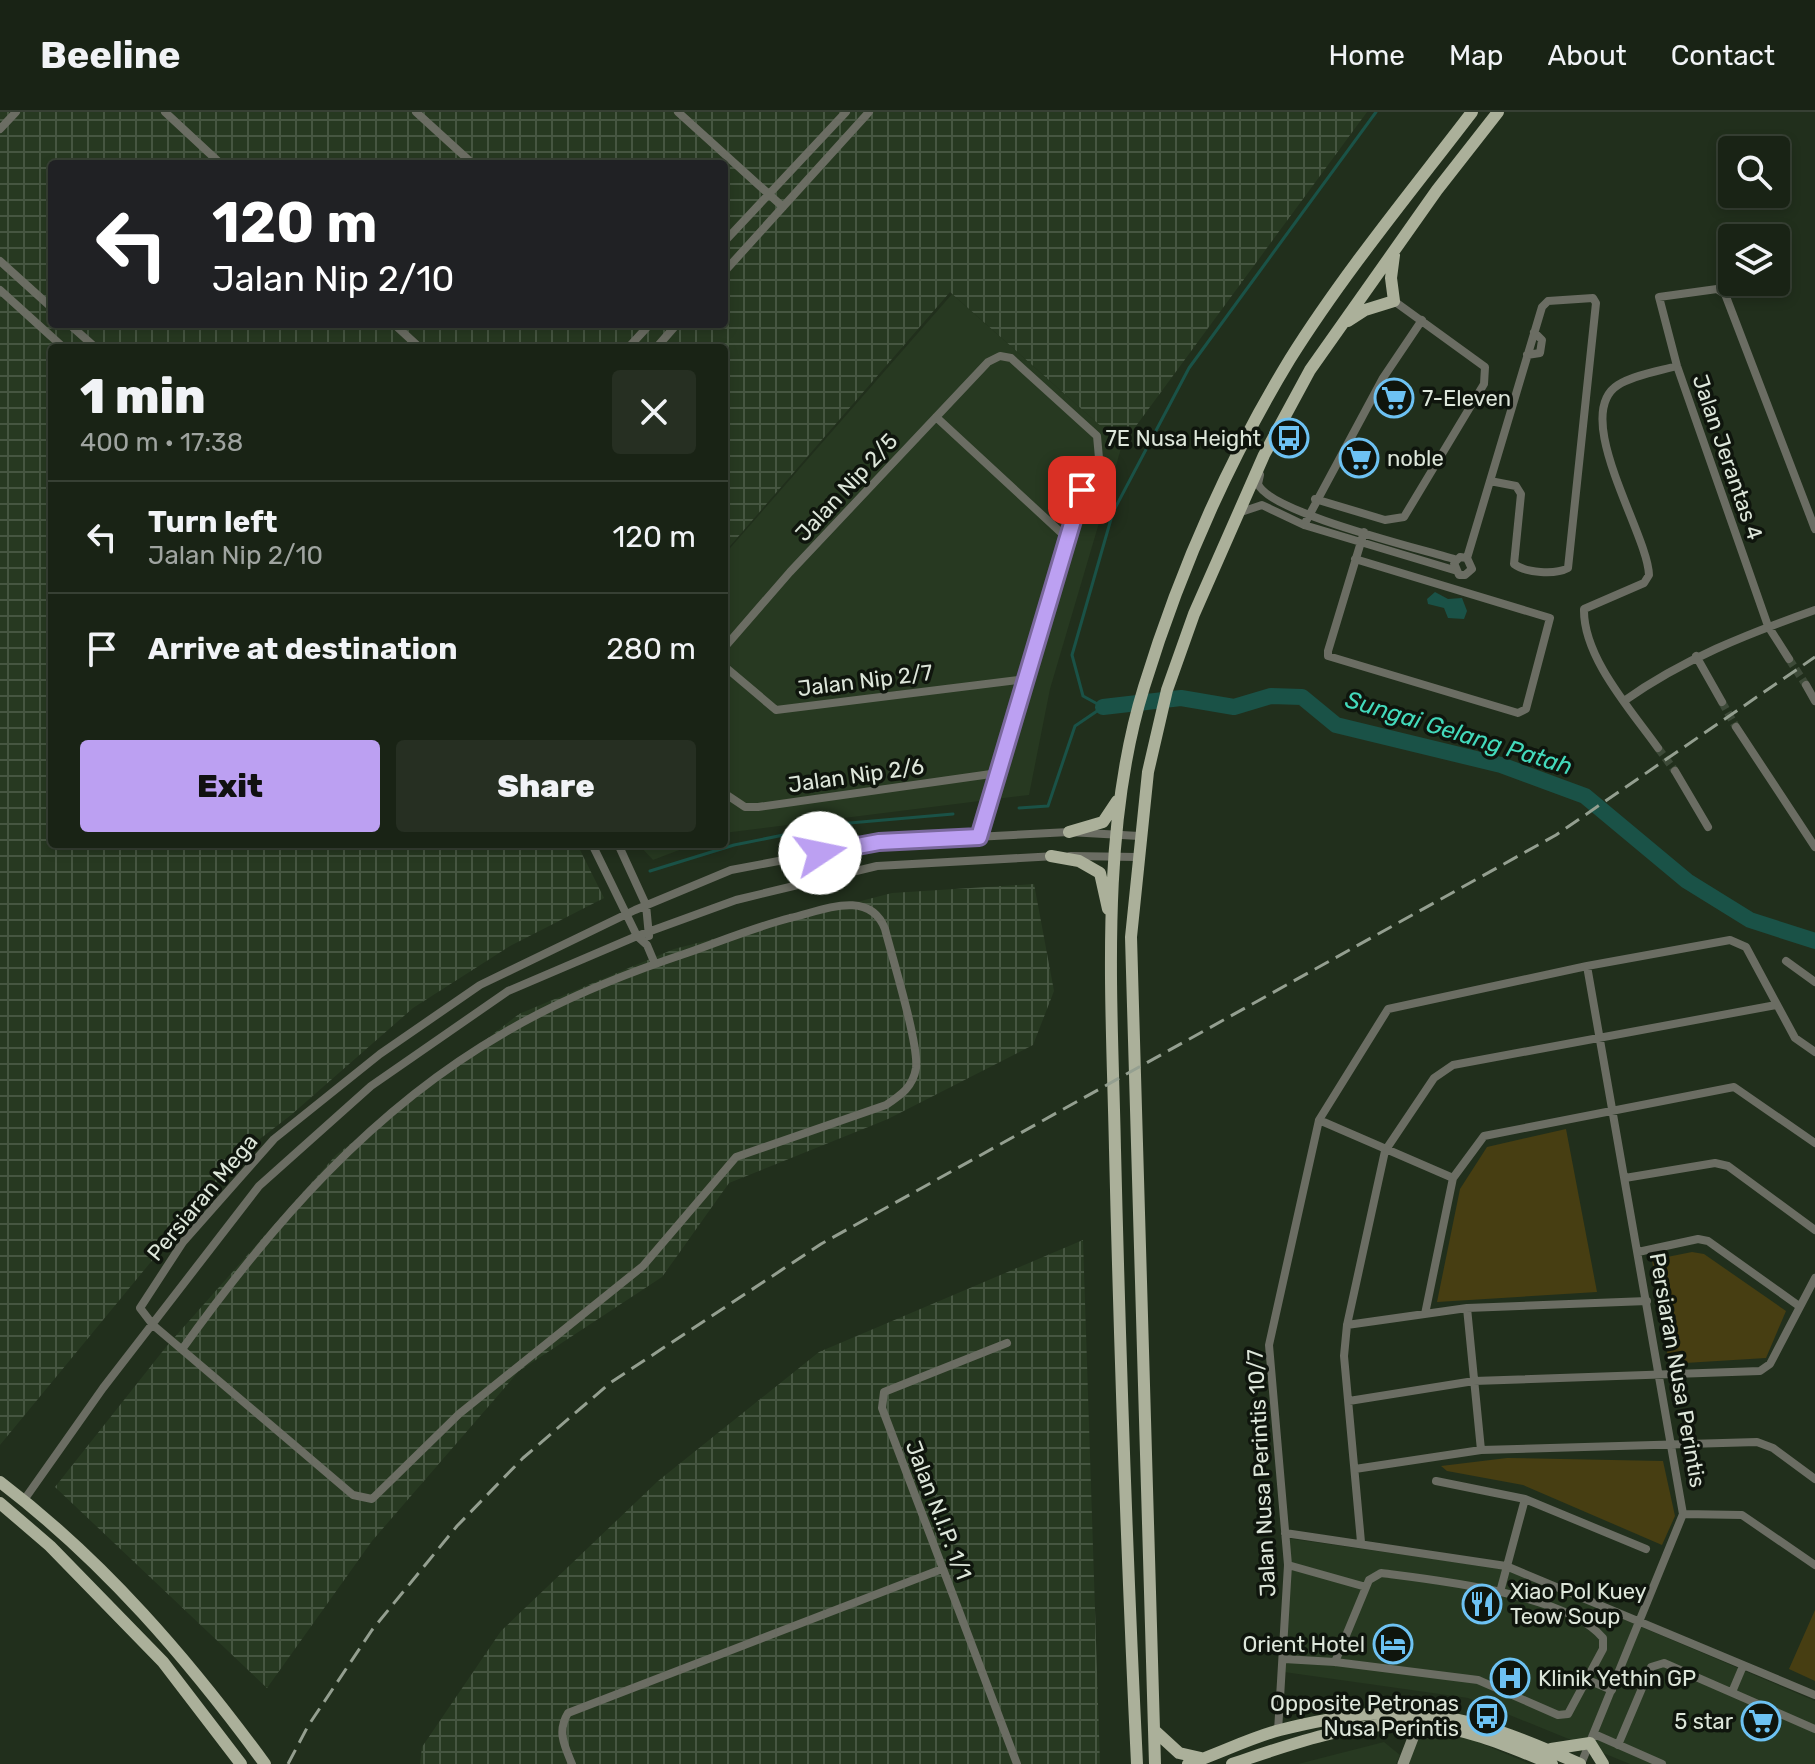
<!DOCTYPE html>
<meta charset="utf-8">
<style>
:root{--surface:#192315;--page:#262f22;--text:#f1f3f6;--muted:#9fa4a0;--line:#374034;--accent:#bca0f2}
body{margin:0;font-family:Rubik,sans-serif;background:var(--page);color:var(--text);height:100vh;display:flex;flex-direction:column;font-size:30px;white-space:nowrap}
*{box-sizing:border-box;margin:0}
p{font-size:26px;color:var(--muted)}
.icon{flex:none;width:44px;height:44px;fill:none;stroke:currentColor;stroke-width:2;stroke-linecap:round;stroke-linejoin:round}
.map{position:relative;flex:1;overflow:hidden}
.sheet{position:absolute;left:48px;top:232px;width:680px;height:504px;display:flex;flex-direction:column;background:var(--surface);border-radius:8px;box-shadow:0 4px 12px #0003,0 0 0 2px var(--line)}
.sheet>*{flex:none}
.guide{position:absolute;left:48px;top:48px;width:680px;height:168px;border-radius:8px;box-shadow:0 4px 12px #0003,0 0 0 2px var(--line);background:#202124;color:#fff;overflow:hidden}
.controls{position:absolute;left:1718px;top:24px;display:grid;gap:16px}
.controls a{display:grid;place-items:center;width:72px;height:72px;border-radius:8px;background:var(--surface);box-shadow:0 4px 12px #0003,0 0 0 2px var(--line);font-size:40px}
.pin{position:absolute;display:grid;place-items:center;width:68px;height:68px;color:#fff;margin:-34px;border-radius:16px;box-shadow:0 4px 12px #0006}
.me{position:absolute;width:88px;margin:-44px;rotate:79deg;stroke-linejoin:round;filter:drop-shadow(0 0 6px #0008)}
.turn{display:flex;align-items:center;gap:28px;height:168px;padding:0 32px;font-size:36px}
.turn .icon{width:104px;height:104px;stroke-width:2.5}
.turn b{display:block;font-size:56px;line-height:68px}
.round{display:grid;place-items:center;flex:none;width:84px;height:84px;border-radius:8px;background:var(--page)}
.summary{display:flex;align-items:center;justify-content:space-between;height:136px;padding:0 32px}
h1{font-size:48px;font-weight:800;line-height:60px}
.action{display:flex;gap:16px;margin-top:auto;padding:16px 32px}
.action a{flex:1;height:92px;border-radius:8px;background:var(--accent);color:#111;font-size:32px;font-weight:800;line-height:92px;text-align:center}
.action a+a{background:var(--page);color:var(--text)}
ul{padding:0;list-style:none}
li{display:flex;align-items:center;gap:24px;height:112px;padding:0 32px;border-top:2px solid var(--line)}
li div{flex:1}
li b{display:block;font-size:30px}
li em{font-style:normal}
header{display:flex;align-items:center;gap:48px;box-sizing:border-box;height:112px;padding:0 40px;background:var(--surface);border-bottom:2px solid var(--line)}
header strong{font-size:38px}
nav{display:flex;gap:44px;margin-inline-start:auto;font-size:28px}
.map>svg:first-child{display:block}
.built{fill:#273921}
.industrial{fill:url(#industrial-grid);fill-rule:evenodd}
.green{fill:#473e12}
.water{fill:#1a5247}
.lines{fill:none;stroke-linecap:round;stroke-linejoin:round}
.stream{stroke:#1a5247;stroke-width:3}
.river{stroke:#1a5247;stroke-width:16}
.street-tunnel{stroke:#3d4a38;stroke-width:8;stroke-dasharray:8 4;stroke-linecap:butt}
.street{stroke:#6b6d63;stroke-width:8}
.secondary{stroke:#8f9382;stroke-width:11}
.primary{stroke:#abb09a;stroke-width:12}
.rail{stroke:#949f90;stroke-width:3;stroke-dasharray:16 8;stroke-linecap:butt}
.route-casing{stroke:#7a689d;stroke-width:20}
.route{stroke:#bca0f2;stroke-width:14}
.labels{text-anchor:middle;stroke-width:7;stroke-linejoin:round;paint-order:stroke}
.poi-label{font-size:22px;fill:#dde6da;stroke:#0f150d;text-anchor:start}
.street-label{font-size:22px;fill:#dde6da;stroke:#0f150d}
.water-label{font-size:24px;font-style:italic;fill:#43dabc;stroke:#0f150d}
</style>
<header>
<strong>Beeline</strong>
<nav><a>Home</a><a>Map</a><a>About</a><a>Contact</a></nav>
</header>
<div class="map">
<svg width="1815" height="1652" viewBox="0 0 1815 1652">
<defs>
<pattern id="industrial-grid" width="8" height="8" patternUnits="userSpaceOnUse" patternTransform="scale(2)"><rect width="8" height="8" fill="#273921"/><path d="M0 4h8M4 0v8" fill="none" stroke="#465641"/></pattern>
</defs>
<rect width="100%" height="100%" fill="#212f1c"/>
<!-- built -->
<path class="built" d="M952 182 1122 333 1050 577 1029 683 724 721V443Z
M638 732H695L653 748Z
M1285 1426 1505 1457 1815 1589V1652H1630L1468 1586 1284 1560Z
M1415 1620 1471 1627 1530 1652H1403Z
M1384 1630 1400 1643 1396 1652H1298Z"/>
<!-- industrial -->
<path class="industrial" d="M0 0H1367L1122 333 950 180 724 441V236H52V732H577L604 786 510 834 413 896 291 1003 239 1043 0 1333ZM52 52H724V212H52Z
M1034 772 1054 879 1033 933 888 1007 729 1071 662 1165 519 1259 372 1429 267 1576 55 1375 166 1235 336 1043 519 902 674 837 892 781Z
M1083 1128 1100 1652H420L422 1635 501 1519 658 1369 819 1240Z"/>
<!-- green -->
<path class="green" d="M1566 1017 1597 1180 1437 1190 1460 1077 1487 1035Z
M1692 1140 1704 1142 1786 1199 1766 1246 1669 1252 1652 1148Z
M1507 1346 1663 1349 1675 1404 1662 1433 1523 1373 1447 1359 1441 1354Z
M1815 1498V1569L1789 1557Z"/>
<!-- water -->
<path class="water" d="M1435 480 1448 487 1462 486 1467 499 1464 507 1448 506 1444 496 1428 492 1427 487Z"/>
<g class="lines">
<!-- stream -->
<path class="stream" d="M1019 696 1048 694 1075 614 1103 595 1083 584 1072 543 1113 400 1189 256 1376 0
M650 759 734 733 838 712 953 702"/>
<!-- river -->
<path class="river" d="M1103 595 1181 586 1234 595 1271 584 1302 585 1336 613 1501 653 1585 684 1687 769 1750 808 1815 829"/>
<!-- street-tunnel -->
<path class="street-tunnel" d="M1789 547 1806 573
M1722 590 1736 615
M1658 636 1675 659"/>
<!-- street -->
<path class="street" d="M165 0 221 52
M416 0 473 52
M678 0 783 95
M0 17 16 0
M724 130 846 0
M0 149 52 196
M724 160 869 0
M0 178 64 236
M69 212 96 236
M394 212 420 236
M628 236 650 212
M656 236 677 212
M1527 243 1540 241 1542 228 1534 220
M936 305 1068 427
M1260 363 1258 372C1270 401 1422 437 1457 448
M1315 387 1385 408 1404 405 1484 272 1485 255 1394 189
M1241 400 1262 393 1304 413 1454 458
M1304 413 1383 266 1422 208
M1467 446 1460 445 1454 451 1459 463H1465L1472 457 1467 446 1542 195 1548 189 1593 186 1596 191 1568 456C1555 463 1526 461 1514 452L1521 382 1516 374 1490 369
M1355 447 1550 506 1526 597 1518 601 1328 544V539L1364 420
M724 536 790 460 988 250 1000 244 1011 246 1097 324 1099 346 1082 378 979 725
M1696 544 1722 590
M1789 547 1768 514 1677 254 1659 185 1717 177 1725 182 1815 417
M724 554 776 598 1026 567
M1806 573 1815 589
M1624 589C1683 547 1747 522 1815 498
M1736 615 1815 735
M1658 636C1631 598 1583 545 1584 497L1644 471 1649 463C1648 422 1570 303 1618 273 1634 263 1659 259 1677 254
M1675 659 1708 715
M724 681 745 695H758L998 661
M592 732 637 824 647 833 655 852
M618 732 646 793 649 824
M1070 744 1137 745
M1786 849 1815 870
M1319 1008 1453 1066
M1625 1066 1715 1051 1728 1054 1815 1118
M1638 1140 1698 1127 1708 1129 1799 1194
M1467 1196 1481 1338
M1425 1202 1453 1066 1484 1024 1734 975 1815 1031
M1347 1213 1467 1196 1647 1189
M1007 1231 884 1280 882 1296 1017 1652
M183 1236C271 1113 372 997 504 921 561 887 624 862 687 841 721 829 755 815 790 806 822 799 869 776 885 817 892 845 919 932 916 956 913 975 901 983 886 993L736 1045 643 1154 459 1302 372 1387 353 1383 153 1213 140 1196 183 1130 274 1027 380 942 480 873 635 798 731 758 879 730 1069 720 1139 724
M1349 1289 1474 1269 1760 1259 1770 1252 1815 1166
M1355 1357 1481 1338 1757 1330 1773 1336 1815 1367
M1436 1369 1525 1387 1646 1437
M24 1388 103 1276 259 1074 371 974 508 879 637 824 736 788 877 754 1056 744
M1683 1402 1742 1403 1815 1453
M1285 1421 1506 1454 1815 1583
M1361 1430 1344 1244 1347 1213 1385 1039 1434 966 1453 953 1776 893
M1288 1453 1366 1475
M1500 1480 1525 1387
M1284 1547 1335 1550 1478 1568 1558 1603 1568 1602 1603 1537V1526C1567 1482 1436 1468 1381 1461L1369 1468 1335 1550
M1588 1568 1612 1578
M1732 1580 1743 1554
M1278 1619 1288 1453 1269 1233 1319 1008 1388 897 1587 854 1730 828 1746 835 1795 926 1815 940
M1594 1622 1662 1652
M1618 1633 1651 1555 1664 1551 1815 1617
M572 1652C564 1633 557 1619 568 1601L942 1457
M1581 1652 1683 1402 1587 854"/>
<!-- secondary -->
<path class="secondary" d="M1403 1652 1418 1613"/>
<!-- primary -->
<path class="primary" d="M1348 209 1365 198 1394 189 1391 166 1394 143
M1069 720 1103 710 1117 689
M1051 744 1079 749 1100 761 1108 797
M0 1370C104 1449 188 1547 265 1652
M0 1391 50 1434 163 1550 241 1652
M1155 1619 1179 1641 1201 1646
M1551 1637 1590 1631 1603 1652
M1137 1652C1127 1447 1120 1243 1115 1038 1112 888 1099 720 1144 575 1179 461 1228 349 1290 247 1344 161 1410 81 1472 0
M1155 1652 1131 825 1148 660 1167 578 1194 502 1264 343 1310 258 1437 78 1498 0
M1188 1652C1219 1642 1249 1626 1280 1618 1407 1586 1463 1600 1580 1652
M1232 1652C1291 1632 1360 1607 1423 1613 1468 1616 1510 1635 1552 1652"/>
<!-- rail -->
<path class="rail" d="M288 1652 308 1614 372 1518 457 1414 523 1346 610 1271 821 1132 1556 723 1815 545"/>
</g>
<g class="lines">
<!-- route casing -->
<g class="route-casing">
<path id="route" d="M820 741 879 730 979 725 1082 378"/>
</g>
<!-- route -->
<use href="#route" class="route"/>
</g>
<!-- icons -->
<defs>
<g id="supermarket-ring" transform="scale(2)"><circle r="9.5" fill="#0f150d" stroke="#6dc2f3" stroke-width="1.5"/><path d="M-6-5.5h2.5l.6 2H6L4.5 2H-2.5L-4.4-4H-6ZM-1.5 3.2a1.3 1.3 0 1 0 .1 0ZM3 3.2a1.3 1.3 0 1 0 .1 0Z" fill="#6dc2f3"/></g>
<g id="bus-ring" transform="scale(2)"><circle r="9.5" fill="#0f150d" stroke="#6dc2f3" stroke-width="1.5"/><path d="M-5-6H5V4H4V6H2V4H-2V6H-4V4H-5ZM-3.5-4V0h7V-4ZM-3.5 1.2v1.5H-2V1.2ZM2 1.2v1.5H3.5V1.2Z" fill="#6dc2f3"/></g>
<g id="restaurant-ring" transform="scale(2)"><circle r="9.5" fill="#0f150d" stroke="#6dc2f3" stroke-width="1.5"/><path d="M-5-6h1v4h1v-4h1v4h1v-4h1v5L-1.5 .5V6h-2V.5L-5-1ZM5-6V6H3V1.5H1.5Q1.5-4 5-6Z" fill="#6dc2f3"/></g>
<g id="hotel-ring" transform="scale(2)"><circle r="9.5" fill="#0f150d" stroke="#6dc2f3" stroke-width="1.5"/><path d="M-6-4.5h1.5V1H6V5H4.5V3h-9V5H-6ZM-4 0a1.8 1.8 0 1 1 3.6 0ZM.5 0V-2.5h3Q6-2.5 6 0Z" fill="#6dc2f3"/></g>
<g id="hospital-ring" transform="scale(2)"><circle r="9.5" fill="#0f150d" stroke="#6dc2f3" stroke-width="1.5"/><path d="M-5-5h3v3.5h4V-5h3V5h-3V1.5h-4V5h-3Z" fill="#6dc2f3"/></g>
</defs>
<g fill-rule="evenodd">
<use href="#supermarket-ring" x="1394" y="286"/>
<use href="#bus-ring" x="1289" y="326"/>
<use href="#supermarket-ring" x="1359" y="346"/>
<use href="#restaurant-ring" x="1482" y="1492"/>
<use href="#hotel-ring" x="1393" y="1532"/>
<use href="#hospital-ring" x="1510" y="1566"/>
<use href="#bus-ring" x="1487" y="1604"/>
<use href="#supermarket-ring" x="1761" y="1609"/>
</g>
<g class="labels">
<!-- poi labels -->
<g class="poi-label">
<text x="1422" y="294">7-Eleven</text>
<text x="1261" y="334" text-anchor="end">7E Nusa Height</text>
<text x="1387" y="354">noble</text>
<text x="1510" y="1487">Xiao Pol Kuey<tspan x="1510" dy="25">Teow Soup</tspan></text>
<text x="1365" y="1540" text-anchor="end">Orient Hotel</text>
<text x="1538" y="1574">Klinik Yethin GP</text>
<text x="1459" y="1599" text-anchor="end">Opposite Petronas<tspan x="1459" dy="25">Nusa Perintis</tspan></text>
<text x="1733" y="1617" text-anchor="end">5 star</text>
</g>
<!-- street labels -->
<g class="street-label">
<text transform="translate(1728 345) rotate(71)" y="8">Jalan Jerantas 4</text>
<text transform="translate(846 375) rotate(-47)" y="8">Jalan Nip 2/5</text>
<text transform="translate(865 568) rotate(-7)" y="8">Jalan Nip 2/7</text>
<text transform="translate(856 663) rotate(-8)" y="8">Jalan Nip 2/6</text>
<text transform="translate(202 1085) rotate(-50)" y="8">Persiaran Mega</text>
<text transform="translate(1678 1258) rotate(80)" y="8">Persiaran Nusa Perintis</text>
<text transform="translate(1261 1361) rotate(-93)" y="8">Jalan Nusa Perintis 10/7</text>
<text transform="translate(939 1398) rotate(69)" y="8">Jalan N.I.P. 1/1</text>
</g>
<!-- water labels -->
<g class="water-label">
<text transform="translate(1459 621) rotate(17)" y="8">Sungai Gelang Patah</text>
</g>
</g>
</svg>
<div class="controls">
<a><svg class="icon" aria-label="search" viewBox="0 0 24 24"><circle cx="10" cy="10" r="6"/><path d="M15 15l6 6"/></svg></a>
<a><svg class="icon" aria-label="layers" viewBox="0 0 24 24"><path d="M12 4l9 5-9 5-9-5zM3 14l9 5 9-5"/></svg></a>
</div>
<div class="pin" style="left:1082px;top:378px;background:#d93025"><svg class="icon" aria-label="arrive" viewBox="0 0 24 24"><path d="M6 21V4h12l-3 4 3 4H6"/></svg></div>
<svg class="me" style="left:820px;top:741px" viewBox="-20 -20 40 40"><circle r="19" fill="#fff"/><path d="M0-13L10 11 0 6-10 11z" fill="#bca0f2"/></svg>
<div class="guide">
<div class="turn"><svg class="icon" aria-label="left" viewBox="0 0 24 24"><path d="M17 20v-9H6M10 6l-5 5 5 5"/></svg><div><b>120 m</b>Jalan Nip 2/10</div></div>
</div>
<section class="sheet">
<div class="summary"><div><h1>1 min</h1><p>400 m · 17:38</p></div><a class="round"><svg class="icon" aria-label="close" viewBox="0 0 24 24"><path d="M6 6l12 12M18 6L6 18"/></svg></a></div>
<ul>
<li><svg class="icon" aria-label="left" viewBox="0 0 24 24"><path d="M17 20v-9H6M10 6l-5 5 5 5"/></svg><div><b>Turn left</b><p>Jalan Nip 2/10</p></div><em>120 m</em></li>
<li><svg class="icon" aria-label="arrive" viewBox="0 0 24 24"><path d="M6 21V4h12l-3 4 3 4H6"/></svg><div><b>Arrive at destination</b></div><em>280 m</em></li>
</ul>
<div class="action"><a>Exit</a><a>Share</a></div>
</section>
</div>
